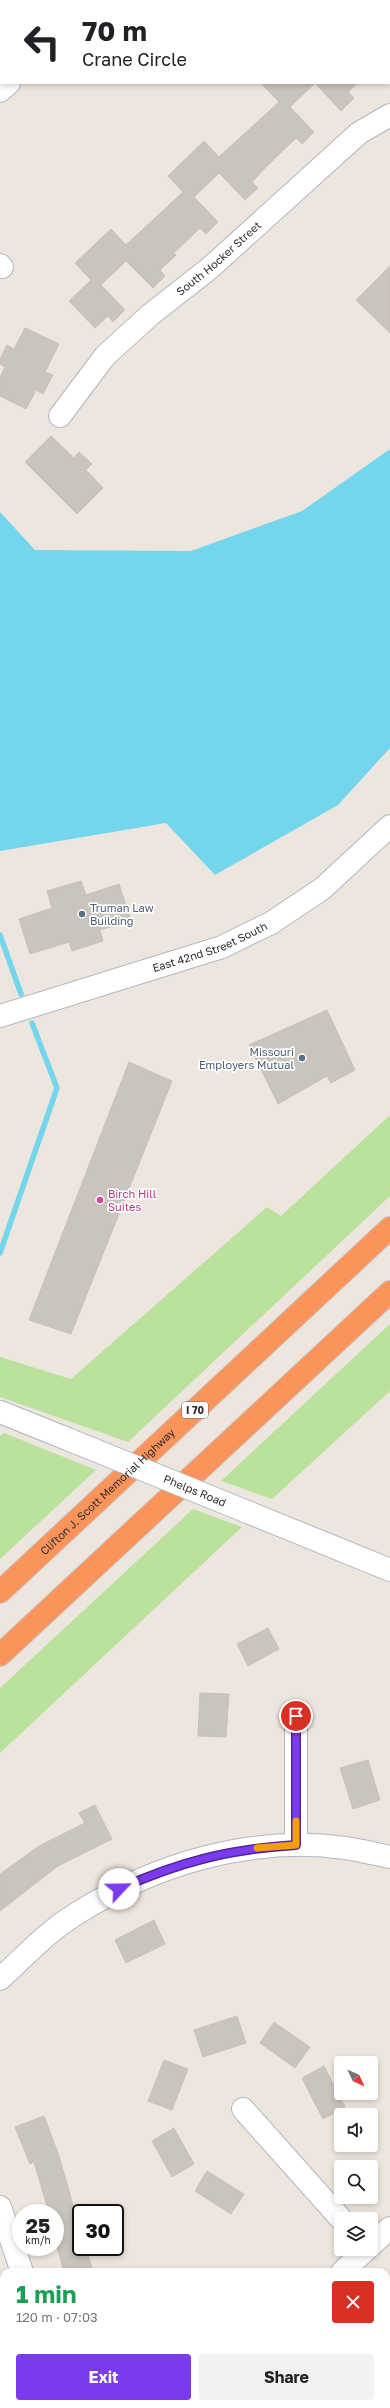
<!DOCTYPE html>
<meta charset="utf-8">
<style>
:root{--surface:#fff;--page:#f2f2f2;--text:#202124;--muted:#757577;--accent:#7c3aed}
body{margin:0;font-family:"Golos Text",sans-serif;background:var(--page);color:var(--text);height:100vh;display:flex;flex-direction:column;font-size:15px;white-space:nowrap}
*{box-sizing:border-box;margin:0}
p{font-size:13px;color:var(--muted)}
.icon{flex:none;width:22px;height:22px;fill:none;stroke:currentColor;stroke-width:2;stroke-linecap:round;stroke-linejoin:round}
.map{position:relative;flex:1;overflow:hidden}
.sheet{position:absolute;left:0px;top:2268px;width:390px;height:140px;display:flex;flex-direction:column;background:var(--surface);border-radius:12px 12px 0 0;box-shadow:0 2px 6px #0003}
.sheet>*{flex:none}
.banner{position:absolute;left:0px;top:0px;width:390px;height:84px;box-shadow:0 2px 6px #0003;background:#fff;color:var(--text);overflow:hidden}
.needle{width:26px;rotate:134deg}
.tools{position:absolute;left:334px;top:2056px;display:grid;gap:8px}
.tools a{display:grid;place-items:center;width:44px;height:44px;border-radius:4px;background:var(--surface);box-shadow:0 2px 6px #0003;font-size:20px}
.speed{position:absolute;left:12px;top:2204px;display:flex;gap:8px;font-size:20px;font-weight:700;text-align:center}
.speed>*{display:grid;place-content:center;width:52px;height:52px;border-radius:50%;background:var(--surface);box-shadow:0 2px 6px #0003;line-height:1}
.speed small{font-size:10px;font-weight:400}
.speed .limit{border:2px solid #111;border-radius:6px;background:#fff;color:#111}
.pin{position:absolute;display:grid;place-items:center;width:34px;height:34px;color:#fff;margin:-17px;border:2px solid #fff;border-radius:50%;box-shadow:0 1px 4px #0007}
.me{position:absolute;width:44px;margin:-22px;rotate:66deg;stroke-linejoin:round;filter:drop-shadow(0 0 3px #0008)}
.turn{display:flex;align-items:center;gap:14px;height:84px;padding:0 16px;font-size:18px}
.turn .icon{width:52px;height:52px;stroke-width:2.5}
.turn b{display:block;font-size:28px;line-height:34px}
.round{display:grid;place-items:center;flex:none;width:42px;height:42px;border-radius:4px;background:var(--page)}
.summary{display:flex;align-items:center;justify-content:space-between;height:68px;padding:0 16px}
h1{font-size:24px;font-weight:700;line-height:30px;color:#1e9e55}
.button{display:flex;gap:8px;margin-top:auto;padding:8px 16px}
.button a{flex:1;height:46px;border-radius:4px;background:var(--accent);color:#fff;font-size:16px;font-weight:700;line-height:46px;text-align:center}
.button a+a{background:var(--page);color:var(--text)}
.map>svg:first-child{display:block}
.green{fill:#bae29c}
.water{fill:#74d6ed}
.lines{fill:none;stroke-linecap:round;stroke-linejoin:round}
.stream{stroke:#74d6ed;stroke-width:5.5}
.building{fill:#c9c4bd;stroke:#c9c1b8}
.minor-casing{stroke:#b2b6bf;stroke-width:24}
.highway-casing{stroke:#c8c8c8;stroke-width:24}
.minor{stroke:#fff;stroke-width:22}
.highway{stroke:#fb945b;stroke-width:22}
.minor-bridge-casing{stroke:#b2b6bf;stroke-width:24;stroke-linecap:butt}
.minor-bridge{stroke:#fff;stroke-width:22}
.route-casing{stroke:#51269a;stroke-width:10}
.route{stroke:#7c3aed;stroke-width:7}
.slow{stroke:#f59e0b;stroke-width:7}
.service-dot{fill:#5c6f8a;stroke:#fff;stroke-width:1.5}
.hotel-dot{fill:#d1479c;stroke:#fff;stroke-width:1.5}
.labels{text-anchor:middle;stroke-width:3.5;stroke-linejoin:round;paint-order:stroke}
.shield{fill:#fff;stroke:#6b6b6b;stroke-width:1}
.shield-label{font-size:10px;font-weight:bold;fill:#2c2c2c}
.street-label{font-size:11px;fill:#2c2c2c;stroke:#fff}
.service-label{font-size:11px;fill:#4e5e75;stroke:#fff;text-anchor:start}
.hotel-label{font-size:11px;fill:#b23c85;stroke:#fff;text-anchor:start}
</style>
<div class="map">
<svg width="390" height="2408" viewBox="0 0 390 2408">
<rect width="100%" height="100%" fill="#ede6de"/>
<!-- green -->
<path class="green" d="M390 1115V1196L128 1442 0 1397V1357L71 1379 267 1207 281 1216Z
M390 1324V1391L272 1499 221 1481Z
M4 1433 96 1470 0 1559V1436Z
M193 1509 242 1527 0 1753V1688Z"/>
<!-- water -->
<path class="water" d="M390 449V748L338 805 215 875 166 823 0 851V512L35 550 191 551 302 511Z"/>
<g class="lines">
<!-- stream -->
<path class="stream" d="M0 935 21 994
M0 1253 57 1088 32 1023"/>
</g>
<!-- building -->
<path class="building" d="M261 83H358L348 92 354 98 341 111 315 83 290 107 314 132 302 144 296 138 267 166 252 182 258 188 245 200 219 173 194 197 218 222 206 234 200 228 174 253 176 255 160 270 165 276 153 288 126 261 101 285 125 310 113 322 108 316 95 328 69 301 91 280 75 263 111 229 126 245 183 192 168 176 204 141 219 157 279 102Z
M390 266V333L356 300Z
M25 328 59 344 45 372 53 375 43 394 36 390 26 409 0 396V377L5 367 0 364V359L7 345 14 349Z
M51 436 74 458 79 452 92 464 86 470 103 488 77 514 25 462Z
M81 881 86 895 119 884 131 921 100 930 103 941 72 951 69 942 30 954 19 919 52 908 47 891Z
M327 1010 355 1070 331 1083 327 1076 278 1104 249 1045Z
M129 1062 172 1081 71 1334 29 1320Z
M268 1628 279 1649 248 1666 237 1644Z
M200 1693 229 1694 226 1737 198 1736Z
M368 1760 380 1800 353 1809 340 1768Z
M95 1805 112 1839 58 1866 0 1911V1874L39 1846 85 1823 79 1813Z
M154 1920 165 1944 126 1963 115 1940Z
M237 2016 246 2043 203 2057 194 2030Z
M274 2022 310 2047 295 2068 260 2043Z
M164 2060 188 2069 172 2110 148 2101Z
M324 2066 345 2107 323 2119 302 2078Z
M44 2116 59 2156 81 2233V2247H86L93 2272H64L55 2239V2213H49L34 2162 30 2164 15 2127Z
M174 2128 194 2164 172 2177 152 2141Z
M207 2171 244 2194 231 2214 195 2191Z"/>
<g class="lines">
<!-- minor casing -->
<g class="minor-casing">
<g id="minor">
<path d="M98 1 99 0"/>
<path d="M0 91 9 83"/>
<path d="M0 265 2 267"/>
<path id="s1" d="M60 416 105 356 150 315 211 267 359 133 390 115"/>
<path id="s2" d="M0 1016 222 947 271 923 322 889 390 826"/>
<path d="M0 1412 65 1438"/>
<path d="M245 1511 390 1570"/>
<path d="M296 1845V1716"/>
<path d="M0 1979C24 1957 48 1931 76 1914 155 1864 251 1835 345 1848 360 1850 375 1854 390 1857"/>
<path d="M243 2109 341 2219"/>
<path d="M0 2207 22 2272"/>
<path d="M371 2245 390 2228"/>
<path d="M342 2272 367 2249"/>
<path d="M386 2366 390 2370"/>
<path d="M72 2404 75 2408"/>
<path d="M200 2408 204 2404"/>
</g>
</g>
<!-- highway casing -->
<g class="highway-casing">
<g id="highway">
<path id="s3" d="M0 1592 390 1228"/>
<path d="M0 1655 390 1292"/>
</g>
</g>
<!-- minor -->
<use href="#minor" class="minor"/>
<!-- highway -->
<use href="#highway" class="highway"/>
<!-- minor-bridge casing -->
<g class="minor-bridge-casing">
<g id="minor-bridge">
<path id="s4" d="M65 1438 245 1511"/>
</g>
</g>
<!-- minor-bridge -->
<use href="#minor-bridge" class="minor-bridge"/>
</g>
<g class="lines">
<!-- route casing -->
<g class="route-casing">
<path id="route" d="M119 1889C179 1862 229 1849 296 1845V1716"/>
</g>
<!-- route -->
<use href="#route" class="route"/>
<!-- slow -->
<path class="slow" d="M257 1848 296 1845V1821"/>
</g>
<!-- markers -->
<g class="service-dot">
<circle cx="82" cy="914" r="4"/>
<circle cx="302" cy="1058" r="4"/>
</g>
<circle class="hotel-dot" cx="100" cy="1200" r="4"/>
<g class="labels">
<!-- shield labels -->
<rect class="shield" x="182" y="1402" width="26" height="16" rx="3"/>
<g class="shield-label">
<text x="195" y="1414">I 70</text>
</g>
<!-- street labels -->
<g class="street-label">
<text dy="4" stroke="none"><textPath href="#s1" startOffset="225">South Hocker Street</textPath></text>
<text dy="4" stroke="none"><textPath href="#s2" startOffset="221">East 42nd Street South</textPath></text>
<text dy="4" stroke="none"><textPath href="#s4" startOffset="140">Phelps Road</textPath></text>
<text dy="4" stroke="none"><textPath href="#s3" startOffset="147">Clifton J. Scott Memorial Highway</textPath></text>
</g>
<!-- service labels -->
<g class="service-label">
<text x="90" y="912">Truman Law<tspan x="90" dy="13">Building</tspan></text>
<text x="294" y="1056" text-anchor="end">Missouri<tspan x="294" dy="13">Employers Mutual</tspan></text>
</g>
<!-- hotel labels -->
<g class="hotel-label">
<text x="108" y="1198">Birch Hill<tspan x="108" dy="13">Suites</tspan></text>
</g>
</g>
</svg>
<div class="tools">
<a><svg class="needle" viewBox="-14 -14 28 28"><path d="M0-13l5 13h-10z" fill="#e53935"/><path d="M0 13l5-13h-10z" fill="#757577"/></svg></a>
<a><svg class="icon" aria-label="sound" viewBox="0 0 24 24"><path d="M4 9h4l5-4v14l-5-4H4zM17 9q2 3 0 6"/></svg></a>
<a><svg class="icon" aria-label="search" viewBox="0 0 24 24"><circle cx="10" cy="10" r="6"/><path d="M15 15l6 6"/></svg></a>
<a><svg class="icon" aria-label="layers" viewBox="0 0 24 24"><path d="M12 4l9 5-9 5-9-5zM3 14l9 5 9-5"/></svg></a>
</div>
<div class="speed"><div>25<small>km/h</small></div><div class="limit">30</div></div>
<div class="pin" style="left:296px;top:1716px;background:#d93025"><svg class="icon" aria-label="arrive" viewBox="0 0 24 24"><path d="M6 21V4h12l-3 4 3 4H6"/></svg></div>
<svg class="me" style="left:119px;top:1889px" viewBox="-20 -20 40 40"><circle r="19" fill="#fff"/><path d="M0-13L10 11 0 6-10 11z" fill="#7c3aed"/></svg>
<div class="banner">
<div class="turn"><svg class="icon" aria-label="left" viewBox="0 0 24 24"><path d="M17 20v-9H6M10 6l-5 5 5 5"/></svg><div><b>70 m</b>Crane Circle</div></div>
</div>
<section class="sheet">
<div class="summary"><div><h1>1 min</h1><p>120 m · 07:03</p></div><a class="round" style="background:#d93025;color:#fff"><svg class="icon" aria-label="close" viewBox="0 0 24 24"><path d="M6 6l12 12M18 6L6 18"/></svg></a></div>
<div class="button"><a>Exit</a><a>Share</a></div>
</section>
</div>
